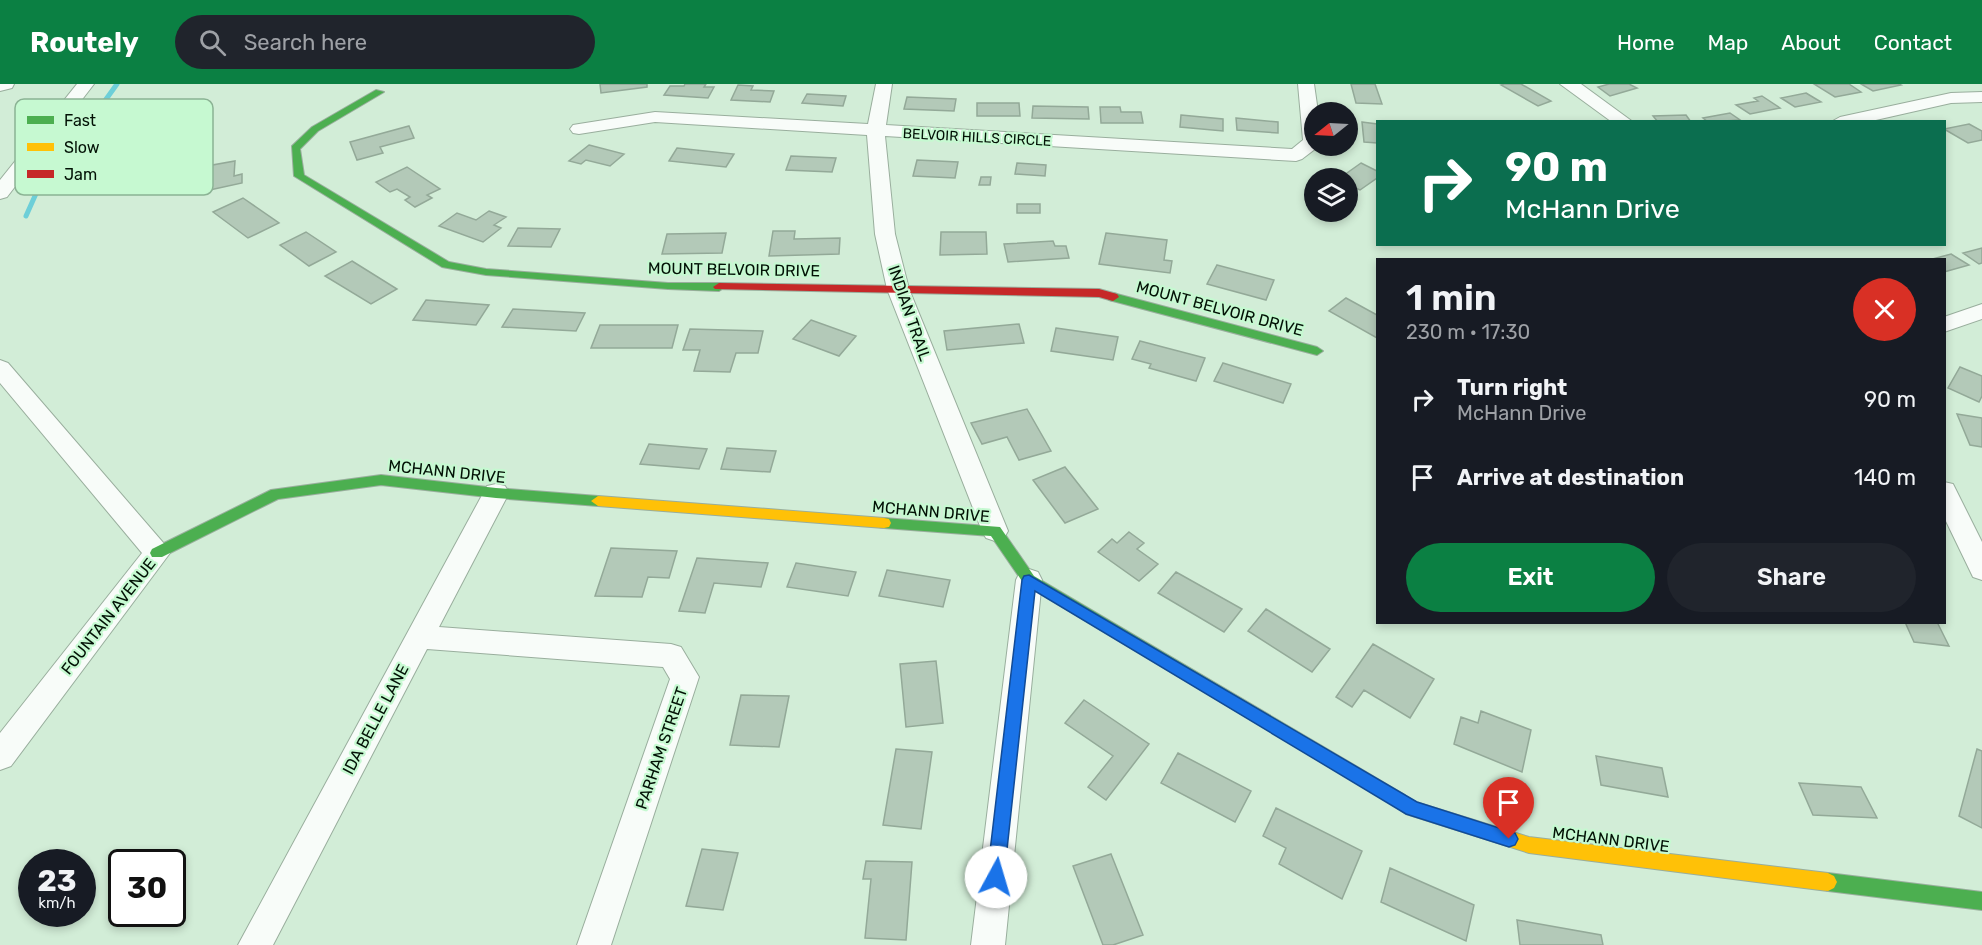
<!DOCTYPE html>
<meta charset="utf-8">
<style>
:root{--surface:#171b24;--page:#20242c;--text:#f1f3f6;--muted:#9ea1a6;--accent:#0b8043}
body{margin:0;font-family:Rubik,sans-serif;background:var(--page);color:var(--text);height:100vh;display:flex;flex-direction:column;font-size:22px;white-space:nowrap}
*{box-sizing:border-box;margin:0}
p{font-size:20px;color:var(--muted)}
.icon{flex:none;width:33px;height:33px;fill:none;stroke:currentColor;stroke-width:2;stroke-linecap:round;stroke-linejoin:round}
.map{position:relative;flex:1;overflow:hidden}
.sheet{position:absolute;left:1376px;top:174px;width:570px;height:366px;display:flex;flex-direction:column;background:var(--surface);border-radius:0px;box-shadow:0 3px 9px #0003}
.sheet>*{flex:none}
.guide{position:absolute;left:1376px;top:36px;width:570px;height:126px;border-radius:0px;box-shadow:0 3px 9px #0003;background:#0b6e4f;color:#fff;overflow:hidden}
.needle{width:39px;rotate:252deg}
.buttons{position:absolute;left:1304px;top:18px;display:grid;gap:12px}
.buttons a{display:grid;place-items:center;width:54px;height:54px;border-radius:50%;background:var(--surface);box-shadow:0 3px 9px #0003;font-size:30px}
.speed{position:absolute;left:18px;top:765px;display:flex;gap:12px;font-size:30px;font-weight:700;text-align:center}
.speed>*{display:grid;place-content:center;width:78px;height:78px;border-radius:50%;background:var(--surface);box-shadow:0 3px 9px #0003;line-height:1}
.speed small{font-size:15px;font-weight:400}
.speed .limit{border:3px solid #111;border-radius:9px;background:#fff;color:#111}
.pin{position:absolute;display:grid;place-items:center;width:51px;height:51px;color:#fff;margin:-62px -26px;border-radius:50% 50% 50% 0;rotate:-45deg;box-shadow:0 0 6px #0007}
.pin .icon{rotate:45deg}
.me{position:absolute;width:66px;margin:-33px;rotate:6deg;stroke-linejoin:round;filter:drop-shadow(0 0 4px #0008)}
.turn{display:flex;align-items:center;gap:21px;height:126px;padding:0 30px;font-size:27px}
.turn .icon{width:78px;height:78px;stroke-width:2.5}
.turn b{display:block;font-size:42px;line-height:51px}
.round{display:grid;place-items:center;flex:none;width:63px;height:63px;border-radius:32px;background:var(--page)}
.headline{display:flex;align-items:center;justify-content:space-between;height:102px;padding:0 30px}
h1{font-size:36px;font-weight:600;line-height:45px}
.action{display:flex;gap:12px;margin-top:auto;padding:12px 30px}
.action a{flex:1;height:69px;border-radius:36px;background:var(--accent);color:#fff;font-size:24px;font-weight:600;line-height:69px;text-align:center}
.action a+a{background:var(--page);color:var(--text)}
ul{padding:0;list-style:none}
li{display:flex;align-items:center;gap:18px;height:78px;padding:0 30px}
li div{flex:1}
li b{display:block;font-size:22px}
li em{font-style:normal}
header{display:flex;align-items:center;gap:36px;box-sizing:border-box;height:84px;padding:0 30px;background:var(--accent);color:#fff}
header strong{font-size:28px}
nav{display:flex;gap:33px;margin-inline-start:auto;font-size:21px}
.search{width:420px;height:54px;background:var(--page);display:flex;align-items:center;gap:15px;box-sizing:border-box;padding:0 21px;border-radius:33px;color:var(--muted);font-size:22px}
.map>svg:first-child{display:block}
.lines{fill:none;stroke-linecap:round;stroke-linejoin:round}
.stream{stroke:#6dcfd8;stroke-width:5}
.building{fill:#b3c9b8;stroke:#93a998;stroke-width:1.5}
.street-casing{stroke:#99ae9d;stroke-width:2}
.fast-casing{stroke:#99ae9d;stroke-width:2}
.slow-casing{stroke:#99ae9d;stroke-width:2}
.jam-casing{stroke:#99ae9d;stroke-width:2}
.street{fill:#f8fcf9;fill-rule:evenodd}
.fast{fill:#4caf50;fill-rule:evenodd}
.slow{fill:#ffc107;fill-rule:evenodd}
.jam{fill:#c62828;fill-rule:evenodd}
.route{fill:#1a73e8;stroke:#114b97;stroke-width:1.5}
.labels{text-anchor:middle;stroke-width:4.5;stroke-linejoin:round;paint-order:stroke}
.far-street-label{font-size:14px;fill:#021105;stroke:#c6f9d1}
.street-label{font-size:16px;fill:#021105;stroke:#c6f9d1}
.key{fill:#c6f9d1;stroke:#8bb394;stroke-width:1.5}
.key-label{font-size:16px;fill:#021105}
</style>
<header>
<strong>Routely</strong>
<div class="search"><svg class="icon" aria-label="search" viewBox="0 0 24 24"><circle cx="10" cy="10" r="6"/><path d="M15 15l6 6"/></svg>Search here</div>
<nav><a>Home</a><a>Map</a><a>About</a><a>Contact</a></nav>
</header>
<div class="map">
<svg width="1982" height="861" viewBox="0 0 1982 861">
<rect width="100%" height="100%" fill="#d2edd7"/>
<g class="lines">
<!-- stream -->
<path class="stream" d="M26 132 47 85 94 32 117 0"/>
</g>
<!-- building -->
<path class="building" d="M600 0H647V3L601 9Z
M685 0H706L704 3H714L708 14 664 11 670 2H684Z
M1351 0H1375L1382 20 1356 19Z
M1504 0H1521L1551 17 1538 22 1501 1Z
M1609 0H1629L1637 4 1610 12 1598 3Z
M1814 0H1849L1861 8 1835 13Z
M1861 0H1899L1901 1 1873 7Z
M738 1 753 2 751 6 774 7 770 18 731 16Z
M1806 9 1821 18 1795 23 1781 14Z
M807 10 846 12 843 22 802 19Z
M1762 12 1780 24 1750 30 1736 21 1758 17 1754 14Z
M907 13 956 15 954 27 904 25Z
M977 19H1019L1020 32H977Z
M1033 22 1088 23 1089 35 1032 34Z
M1100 23H1120L1121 28H1141L1143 39H1101Z
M1730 29 1740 36 1708 38 1703 34Z
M1181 31 1223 35V47L1180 43Z
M1686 31 1691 38H1658L1653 32Z
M1236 34 1278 38V49L1237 46Z
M1362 38 1377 40V59L1364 58Z
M1969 40 1982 47V56L1968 59 1944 45Z
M409 42 414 54 380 63 383 69 357 76 350 58Z
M589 61 624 70 610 82 586 76 581 80 569 77Z
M677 64 734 70 726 83 669 77Z
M791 72 836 74 832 88 786 86Z
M917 76 958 78 955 94 913 92Z
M235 77 234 92 242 90V99L205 107 207 82Z
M1017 79 1046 81 1045 92 1015 90Z
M1361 79 1377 87V94L1360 106 1347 100V94H1340Z
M407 83 440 105 427 111 432 114 415 123 405 116 410 113 397 105 390 108 376 98Z
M981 93H991L990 101H979Z
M243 114 279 139 248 154 213 128Z
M1017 120H1040V129H1017Z
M489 127 506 133 494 141 501 144 483 158 439 142 457 129 476 136Z
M518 144 560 145 551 163 508 162Z
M773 147H795L794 155 840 154 839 170 769 172Z
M306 148 336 168 309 182 280 161Z
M941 148H986L987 170 940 171Z
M726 149 722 169 662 170 667 150Z
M1106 149 1167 156 1164 176 1172 177 1170 189 1099 180Z
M1053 157 1055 162H1066L1069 174 1008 178 1004 160Z
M1982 164V179L1979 180 1963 169Z
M1951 170 1969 181 1944 188V176H1929Z
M352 177 397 205 371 220 325 192Z
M1217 181 1274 196 1266 216 1207 200Z
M1346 214 1377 231V254L1329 227Z
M426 216 489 221 476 241 413 236Z
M513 225 585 229 576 247 502 243Z
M811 236 856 252 839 272 793 255Z
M1019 240 1024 259 947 266 944 247Z
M600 241H678L672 264H591Z
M1056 244 1118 253 1113 276 1051 267Z
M690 245 763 247 758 269H736L730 288 694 287 700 266H683Z
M1140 257 1205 274 1196 297 1149 284 1151 280 1132 275Z
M1223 279 1291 300 1283 319 1214 297Z
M1960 283 1982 292V312L1979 318 1948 304Z
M1027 325 1051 367 1019 376 1007 353 982 360 971 339Z
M1957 330 1982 334V363L1970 361Z
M649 360 707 365 699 385 640 380Z
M727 364 776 367 770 388 721 385Z
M1065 383 1098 425 1065 439 1033 396Z
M1129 448 1144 459 1137 465 1158 480 1139 497 1098 468 1112 455 1117 459Z
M611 464 677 467 669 494 648 493 642 513 595 512Z
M697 474 768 479 761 503 714 499 705 529 679 527Z
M796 479 856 488 848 512 787 503Z
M887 486 950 496 943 523 879 512Z
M1176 488 1242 525 1224 548 1158 509Z
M1266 525 1330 565 1312 588 1248 547Z
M1905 538H1937L1949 562 1914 558Z
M1373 560 1434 595 1410 634 1364 606 1352 623 1336 613Z
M936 577 943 639 906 643 900 580Z
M741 611 789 612 779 663 730 661Z
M1084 616 1149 660 1106 716 1088 703 1113 672 1065 639Z
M1481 627 1531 646 1522 688 1454 660 1461 633 1478 639Z
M896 665 932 668 921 745 883 741Z
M1977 665 1982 667V744L1959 732Z
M1178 669 1251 707 1235 738 1161 699Z
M1596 672 1662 684 1668 713 1601 701Z
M1799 699 1861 703 1877 734 1813 731Z
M1276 724 1362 767 1342 815 1279 780 1286 764 1263 752Z
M702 765 738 769 723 826 686 822Z
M1111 770 1143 851 1113 861H1103L1073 782Z
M866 777 912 778 906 856 865 854 871 795H863Z
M1390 784 1474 821 1466 857 1381 818Z
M1517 836 1601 851 1603 861H1520Z"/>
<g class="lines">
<!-- street casing -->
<g class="street-casing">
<path id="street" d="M0 0H14L12 4 0 7Z
M77 0H94L7 113 0 115V96Z
M876 0H892L886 41 1292 65 1303 56 1298 0H1314L1318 28H1314V62H1319L1302 75 1296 77 885 52 895 150 909 205 1008 447 1004 454 995 457 986 454 982 447 887 205 875 150 867 51 655 38 579 50 573 49 570 45 573 41 579 40 655 28 868 40Z
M1560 0H1581L1633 38H1612Z
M1982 8V18L1951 19 1867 38H1831L1840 33 1951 9Z
M1982 220V235L1944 248V233Z
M0 276 8 279 166 462 170 469 11 682 0 686V649L142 469 0 299Z
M1944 398 1953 400 1982 458V496L1973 493 1944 433Z
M496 400 505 402 509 409 439 543 671 560 681 563 699 593 611 861H577L670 595 663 583 427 565 273 861H238L487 402Z
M1029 485 1038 488 1042 496 1005 861H971L1016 496 1020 488Z"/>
</g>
<!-- fast casing -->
<g class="fast-casing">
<path id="fast" d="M376 6 384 8 318 47 300 65 304 91 449 178 486 185 668 199H719L725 203 719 207 668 205 486 191 442 183 294 92 292 62 312 43Z
M1113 209 1317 263 1323 267 1317 271 1109 216 1107 213Z
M381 391 496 404 598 412 605 417 598 422 496 414 381 401 278 415 162 473H152L150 469 152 465 271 406Z
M884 434 1000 443 1034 492 1405 711 1407 716 1405 721 1399 724 1393 721 1024 500 991 452 884 444 879 443 877 439 879 435Z
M1828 789 1982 808V826L1828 807 1822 804 1819 798 1822 792Z"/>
</g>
<!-- slow casing -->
<g class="slow-casing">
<path id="slow" d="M598 412 884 434 889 435 891 439 889 443 884 444 598 422 591 417Z
M1399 708 1416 718 1529 753 1828 789 1834 792 1837 798 1834 804 1828 807 1529 769 1406 730 1393 721 1391 716 1393 711Z"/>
</g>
<!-- jam casing -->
<g class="jam-casing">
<path id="jam" d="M719 199 1099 205 1117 210 1119 213 1113 217 1099 213 715 205 713 203Z"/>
</g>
<!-- street -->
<use href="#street" class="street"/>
<!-- fast -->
<use href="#fast" class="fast"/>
<!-- slow -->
<use href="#slow" class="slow"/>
<!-- jam -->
<use href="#jam" class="jam"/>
</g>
<!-- route -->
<path class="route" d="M1029 491 1417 718 1515 749 1518 755 1515 761 1509 763 1406 730 1035 507 1004 793 1002 799 996 801 989 799 987 793 1022 496 1024 492Z"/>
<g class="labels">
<!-- far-street labels -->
<g class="far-street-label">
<text transform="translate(977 53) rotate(3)" y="5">BELVOIR HILLS CIRCLE</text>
</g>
<!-- street labels -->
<g class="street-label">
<text transform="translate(734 185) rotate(1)" y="6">MOUNT BELVOIR DRIVE</text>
<text transform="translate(1220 224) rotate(15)" y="6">MOUNT BELVOIR DRIVE</text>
<text transform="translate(910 229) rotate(71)" y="6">INDIAN TRAIL</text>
<text transform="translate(447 387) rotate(6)" y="6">MCHANN DRIVE</text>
<text transform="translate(931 427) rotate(5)" y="6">MCHANN DRIVE</text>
<text transform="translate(108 532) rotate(-52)" y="6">FOUNTAIN AVENUE</text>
<text transform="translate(375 635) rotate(-62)" y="6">IDA BELLE LANE</text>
<text transform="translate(661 664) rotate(-71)" y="6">PARHAM STREET</text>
<text transform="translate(1611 755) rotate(7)" y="6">MCHANN DRIVE</text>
</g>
</g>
<!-- legend -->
<rect x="15" y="15" width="198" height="96" rx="9" class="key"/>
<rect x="27" y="32" width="27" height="8" fill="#4caf50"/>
<rect x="27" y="59" width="27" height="8" fill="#ffc107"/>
<rect x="27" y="86" width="27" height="8" fill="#c62828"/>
<g class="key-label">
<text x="64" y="42">Fast</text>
<text x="64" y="69">Slow</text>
<text x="64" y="96">Jam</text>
</g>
</svg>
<div class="buttons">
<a><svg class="needle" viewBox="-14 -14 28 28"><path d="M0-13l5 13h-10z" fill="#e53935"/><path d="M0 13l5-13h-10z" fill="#9ea1a6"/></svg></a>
<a><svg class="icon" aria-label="layers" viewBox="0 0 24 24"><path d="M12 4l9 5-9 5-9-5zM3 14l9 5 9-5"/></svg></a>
</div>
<div class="speed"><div>23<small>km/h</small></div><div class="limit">30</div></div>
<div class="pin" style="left:1509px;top:755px;background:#d93025"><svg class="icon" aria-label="arrive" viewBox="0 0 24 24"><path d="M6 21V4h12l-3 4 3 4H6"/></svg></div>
<svg class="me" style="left:996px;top:793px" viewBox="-20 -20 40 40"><circle r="19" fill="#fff"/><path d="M0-13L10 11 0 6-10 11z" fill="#1a73e8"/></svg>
<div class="guide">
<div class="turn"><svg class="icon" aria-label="right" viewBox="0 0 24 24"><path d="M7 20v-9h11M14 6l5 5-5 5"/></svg><div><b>90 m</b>McHann Drive</div></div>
</div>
<section class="sheet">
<div class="headline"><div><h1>1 min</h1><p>230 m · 17:30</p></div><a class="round" style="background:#d93025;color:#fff"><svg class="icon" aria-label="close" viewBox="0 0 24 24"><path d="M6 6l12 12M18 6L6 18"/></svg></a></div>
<ul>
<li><svg class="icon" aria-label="right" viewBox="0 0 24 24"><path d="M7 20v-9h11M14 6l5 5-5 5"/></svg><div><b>Turn right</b><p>McHann Drive</p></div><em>90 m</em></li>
<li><svg class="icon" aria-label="arrive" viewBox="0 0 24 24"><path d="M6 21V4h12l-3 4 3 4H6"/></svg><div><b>Arrive at destination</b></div><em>140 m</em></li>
</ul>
<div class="action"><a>Exit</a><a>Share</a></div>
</section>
</div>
